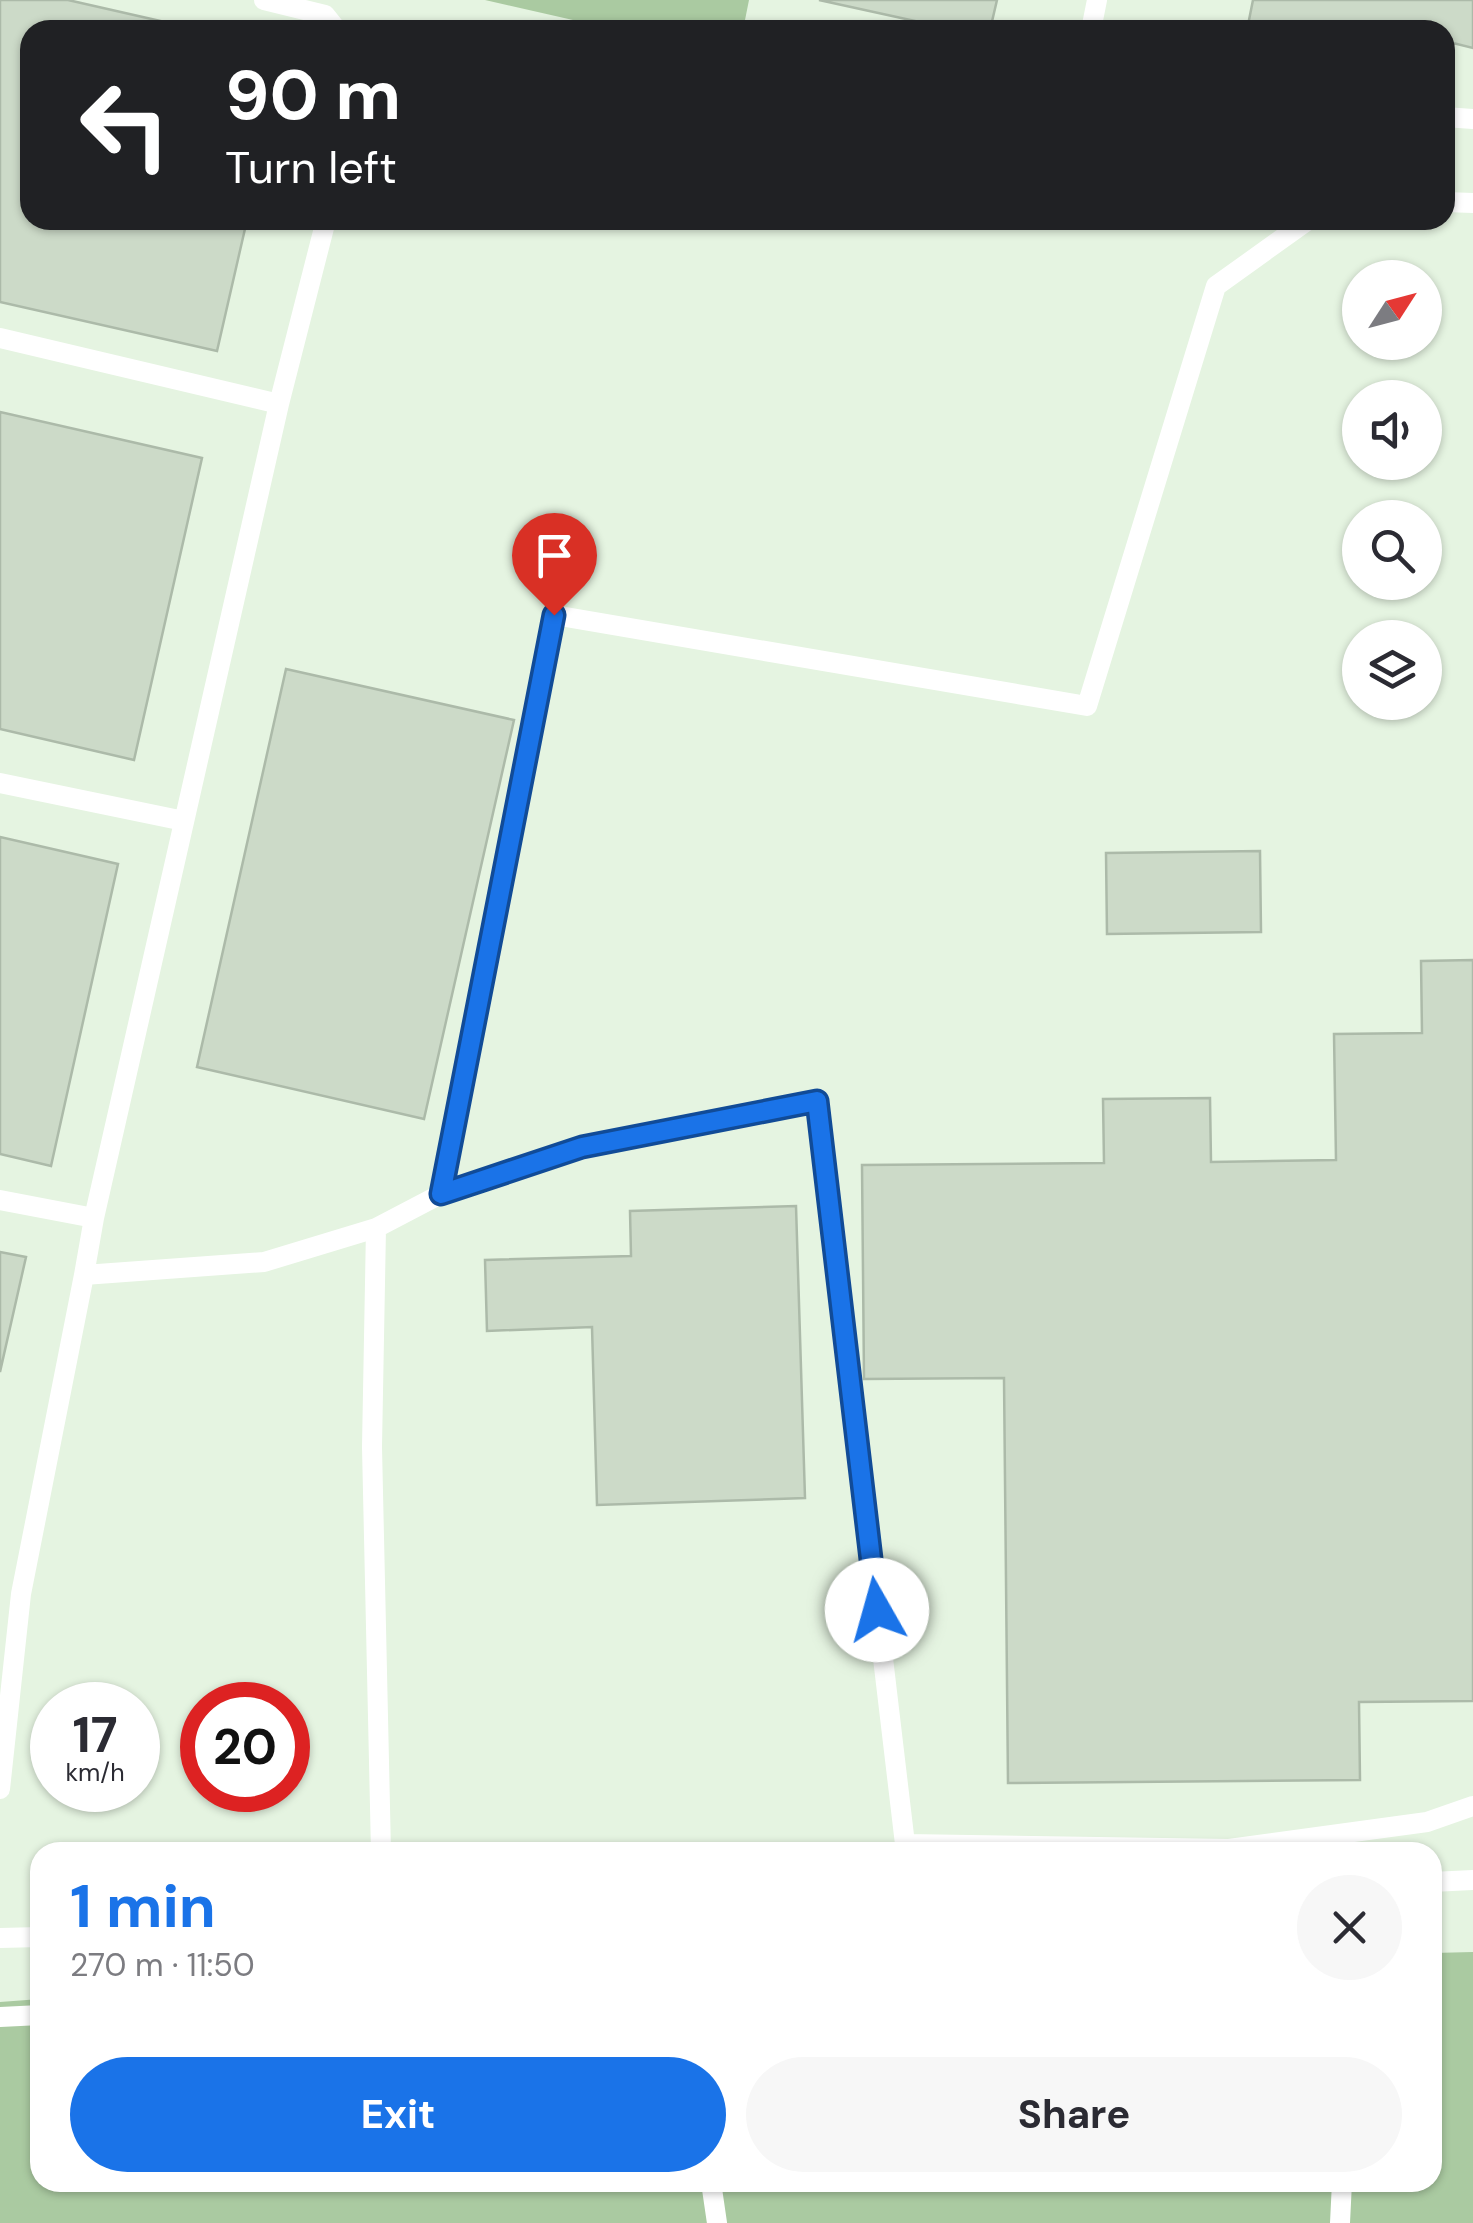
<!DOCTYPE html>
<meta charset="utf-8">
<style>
:root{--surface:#fff;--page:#f7f7f7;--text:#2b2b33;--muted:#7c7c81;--accent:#1a73e8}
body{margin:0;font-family:"DM Sans",sans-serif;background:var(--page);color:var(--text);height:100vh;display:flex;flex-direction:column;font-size:38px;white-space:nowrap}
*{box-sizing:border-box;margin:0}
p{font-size:32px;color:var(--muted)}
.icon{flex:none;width:55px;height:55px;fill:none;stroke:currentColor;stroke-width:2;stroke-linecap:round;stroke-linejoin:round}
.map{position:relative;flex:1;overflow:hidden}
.drawer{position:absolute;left:30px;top:1842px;width:1412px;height:350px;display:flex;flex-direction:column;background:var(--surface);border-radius:30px;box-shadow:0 2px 8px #0004}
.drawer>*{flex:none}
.banner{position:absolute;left:20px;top:20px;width:1435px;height:210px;border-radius:30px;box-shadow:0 2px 8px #0004;background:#202124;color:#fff;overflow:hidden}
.needle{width:65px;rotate:54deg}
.fabs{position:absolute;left:1342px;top:260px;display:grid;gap:20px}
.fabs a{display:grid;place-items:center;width:100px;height:100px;border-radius:50%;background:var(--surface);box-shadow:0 2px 8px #0004;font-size:50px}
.speed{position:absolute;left:30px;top:1682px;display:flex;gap:20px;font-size:50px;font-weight:700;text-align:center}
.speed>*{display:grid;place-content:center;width:130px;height:130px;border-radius:50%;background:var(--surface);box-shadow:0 2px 8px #0004;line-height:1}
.speed small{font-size:25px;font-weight:400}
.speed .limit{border:15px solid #d22;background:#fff;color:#111}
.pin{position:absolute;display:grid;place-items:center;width:85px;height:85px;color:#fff;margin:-102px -42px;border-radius:50% 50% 50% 0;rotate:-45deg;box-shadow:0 0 10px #0007}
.pin .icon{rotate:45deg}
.me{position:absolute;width:110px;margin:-55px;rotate:353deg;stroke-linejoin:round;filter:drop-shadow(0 0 8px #0008)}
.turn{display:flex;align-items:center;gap:35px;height:210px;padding:0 40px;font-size:45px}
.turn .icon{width:130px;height:130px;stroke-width:2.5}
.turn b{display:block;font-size:70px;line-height:85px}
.round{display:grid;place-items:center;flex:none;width:105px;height:105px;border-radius:52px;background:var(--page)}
.summary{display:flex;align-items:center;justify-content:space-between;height:170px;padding:0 40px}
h1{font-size:60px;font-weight:700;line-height:75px;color:var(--accent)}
.button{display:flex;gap:20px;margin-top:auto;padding:20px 40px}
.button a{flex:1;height:115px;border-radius:60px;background:var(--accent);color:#fff;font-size:40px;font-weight:700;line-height:115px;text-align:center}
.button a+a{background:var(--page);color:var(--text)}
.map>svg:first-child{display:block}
.green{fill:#aacaa1}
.building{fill:#ccdac8;stroke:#acbaa9;stroke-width:2.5}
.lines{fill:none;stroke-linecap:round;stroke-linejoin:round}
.lane{stroke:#fff;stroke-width:20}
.route-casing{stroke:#114b97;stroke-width:25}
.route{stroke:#1a73e8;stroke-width:18}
</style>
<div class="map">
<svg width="1473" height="2223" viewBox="0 0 1473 2223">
<rect width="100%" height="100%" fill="#e5f4e1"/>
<!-- green -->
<path class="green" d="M485 0H749L743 30H617Z
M1473 1952V2223H0V2002L40 1999V2182H1432L1433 1953Z"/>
<!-- building -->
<path class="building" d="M0 0H68L200 30H30V220H247L217 351 0 302Z
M819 0H997L990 30H956Z
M1253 0H1473V48L1445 41V30H1247Z
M0 412 202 458 134 760 0 729Z
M286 669 514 720 424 1119 197 1067Z
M0 837 118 864 51 1166 0 1154Z
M1260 851 1261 932 1107 934 1106 853Z
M1473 960V1701L1359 1702 1360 1780 1008 1783 1004 1378 864 1379 862 1165 1104 1163 1103 1099 1210 1098 1211 1162 1336 1160 1334 1034 1422 1033 1421 961Z
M796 1206 805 1498 597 1505 592 1327 487 1331 485 1260 631 1256 630 1211Z
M0 1252 26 1257 0 1372Z"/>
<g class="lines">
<!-- lane -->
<path class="lane" d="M264 0 325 15 337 30
M1091 30 1097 0
M1445 117 1473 119
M1445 202 1473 203
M0 338 279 404 94 1218 84 1275 264 1262 376 1228 441 1194 582 1147 817 1101 905 1844 1229 1849 1427 1822 1473 1806
M279 404 326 220
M0 783 184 821
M441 1194 554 615 1087 706 1216 286 1308 220
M0 1200 94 1218
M376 1228 372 1447 381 1852
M0 1789 21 1594 84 1275
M1432 1882 1473 1880
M0 1938 40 1937
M0 2017 40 2015
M711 2182 717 2223
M1340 2223 1342 2182"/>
</g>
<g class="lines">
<!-- route casing -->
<g class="route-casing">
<path id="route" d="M554 615 441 1194 582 1147 817 1101 877 1610"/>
</g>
<!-- route -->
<use href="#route" class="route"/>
</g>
</svg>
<div class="fabs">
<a><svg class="needle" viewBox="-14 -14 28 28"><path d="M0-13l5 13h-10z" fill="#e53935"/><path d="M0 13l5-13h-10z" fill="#7c7c81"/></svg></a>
<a><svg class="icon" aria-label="sound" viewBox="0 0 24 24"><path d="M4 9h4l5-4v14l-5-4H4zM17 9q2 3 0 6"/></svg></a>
<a><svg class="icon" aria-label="search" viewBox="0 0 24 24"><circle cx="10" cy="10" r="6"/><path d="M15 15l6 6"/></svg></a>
<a><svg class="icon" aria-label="layers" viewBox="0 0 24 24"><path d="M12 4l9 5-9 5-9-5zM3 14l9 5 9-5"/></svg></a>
</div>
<div class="speed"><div>17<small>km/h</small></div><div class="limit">20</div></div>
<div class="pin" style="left:554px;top:615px;background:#d93025"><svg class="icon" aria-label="arrive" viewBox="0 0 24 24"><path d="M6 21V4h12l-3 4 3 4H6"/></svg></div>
<svg class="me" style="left:877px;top:1610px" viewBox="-20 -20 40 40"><circle r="19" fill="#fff"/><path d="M0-13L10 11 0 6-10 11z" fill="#1a73e8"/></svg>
<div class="banner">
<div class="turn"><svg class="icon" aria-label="left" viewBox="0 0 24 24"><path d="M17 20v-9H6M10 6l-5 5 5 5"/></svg><div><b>90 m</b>Turn left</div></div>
</div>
<section class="drawer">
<div class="summary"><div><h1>1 min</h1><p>270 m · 11:50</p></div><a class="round"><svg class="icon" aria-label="close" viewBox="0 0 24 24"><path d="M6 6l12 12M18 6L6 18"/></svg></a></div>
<div class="button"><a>Exit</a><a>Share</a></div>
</section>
</div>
